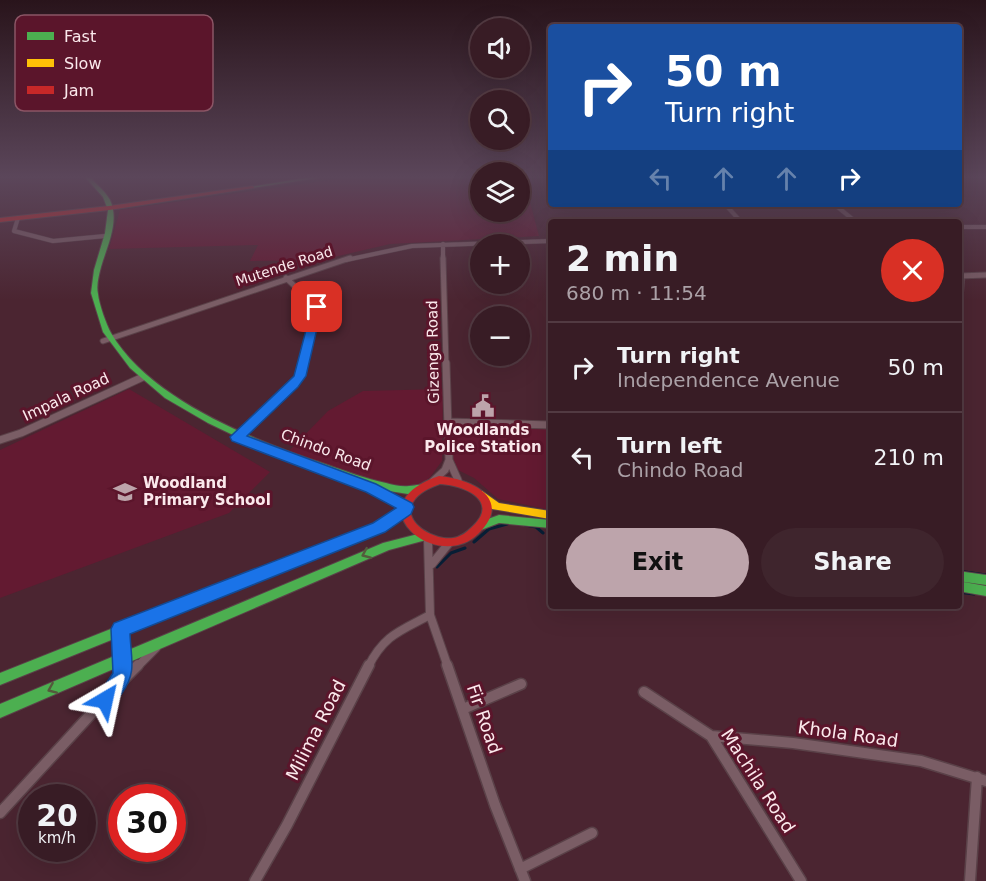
<!DOCTYPE html>
<meta charset="utf-8">
<style>
:root{--surface:#381c25;--page:#3f252d;--text:#f1f3f6;--muted:#aba1a7;--line:#523a42;--accent:#bda4ab}
body{margin:0;font-family:"DejaVu Sans",sans-serif;background:var(--page);color:var(--text);height:100vh;display:flex;flex-direction:column;font-size:22px;white-space:nowrap}
*{box-sizing:border-box;margin:0}
p{font-size:20px;color:var(--muted)}
.icon{flex:none;width:33px;height:33px;fill:none;stroke:currentColor;stroke-width:2;stroke-linecap:round;stroke-linejoin:round}
.map{position:relative;flex:1;overflow:hidden}
.panel{position:absolute;left:548px;top:219px;width:414px;height:390px;display:flex;flex-direction:column;background:var(--surface);border-radius:6px;box-shadow:0 6px 24px #0002,0 0 0 2px var(--line)}
.panel>*{flex:none}
.hud{position:absolute;left:548px;top:24px;width:414px;height:183px;border-radius:6px;box-shadow:0 6px 24px #0002,0 0 0 2px var(--line);background:#1a4fa0;color:#fff;overflow:hidden}
.buttons{position:absolute;left:470px;top:18px;display:grid;gap:12px}
.buttons a{display:grid;place-items:center;width:60px;height:60px;border-radius:50%;background:var(--surface);box-shadow:0 6px 24px #0002,0 0 0 2px var(--line);font-size:30px}
.speed{position:absolute;left:18px;top:784px;display:flex;gap:12px;font-size:30px;font-weight:700;text-align:center}
.speed>*{display:grid;place-content:center;width:78px;height:78px;border-radius:50%;background:var(--surface);box-shadow:0 6px 24px #0002,0 0 0 2px var(--line);line-height:1}
.speed small{font-size:15px;font-weight:400}
.speed .limit{border:9px solid #d22;background:#fff;color:#111}
.pin{position:absolute;display:grid;place-items:center;width:51px;height:51px;color:#fff;margin:-26px;border-radius:12px;box-shadow:0 3px 9px #0006}
.me{position:absolute;width:66px;margin:-33px;rotate:36deg;stroke-linejoin:round;filter:drop-shadow(0 0 4px #0008)}
.turn{display:flex;align-items:center;gap:21px;height:126px;padding:0 18px;font-size:27px}
.turn .icon{width:78px;height:78px;stroke-width:2.5}
.turn b{display:block;font-size:42px;line-height:51px}
.lanes{display:flex;align-items:center;height:57px;padding:0 18px;background:#0003;justify-content:center;gap:30px;direction:ltr}
.lanes .off{opacity:.35}
.round{display:grid;place-items:center;flex:none;width:63px;height:63px;border-radius:32px;background:var(--page)}
.head{display:flex;align-items:center;justify-content:space-between;height:102px;padding:0 18px}
h1{font-size:36px;font-weight:800;line-height:45px}
.action{display:flex;gap:12px;margin-top:auto;padding:12px 18px}
.action a{flex:1;height:69px;border-radius:36px;background:var(--accent);color:#111;font-size:24px;font-weight:800;line-height:69px;text-align:center}
.action a+a{background:var(--page);color:var(--text)}
ul{padding:0;list-style:none}
li{display:flex;align-items:center;gap:18px;height:90px;padding:0 18px;border-top:2px solid var(--line)}
li div{flex:1}
li b{display:block;font-size:22px}
li em{font-style:normal}
.map>svg:first-child{display:block}
.built{fill:#631a31}
.lines{fill:none;stroke-linecap:round;stroke-linejoin:round}
.stream{stroke:#071e35;stroke-width:3}
.street-far4-casing{stroke:#5a4148;stroke-width:5}
.street-far3-casing{stroke:#5a4148;stroke-width:7}
.street-far2-casing{stroke:#5a4148;stroke-width:9}
.street-far1-casing{stroke:#5a4148;stroke-width:10}
.street-casing{stroke:#5a4148;stroke-width:13}
.fast-casing{stroke:#5a4148;stroke-width:2}
.slow-casing{stroke:#5a4148;stroke-width:2}
.jam-casing{stroke:#5a4148;stroke-width:2}
.street-far4{stroke:#7a5d65;stroke-width:4}
.street-far3{stroke:#7a5d65;stroke-width:5}
.street-far2{stroke:#7a5d65;stroke-width:7}
.street-far1{stroke:#7a5d65;stroke-width:8}
.street{stroke:#7a5d65;stroke-width:10}
.fast{fill:#4caf50;fill-rule:evenodd}
.slow{fill:#ffc107;fill-rule:evenodd}
.jam{fill:#c62828;fill-rule:evenodd}
.oneway{stroke:#545a3c}
.route{fill:#1a73e8;stroke:#114b97;stroke-width:1.5}
.labels{text-anchor:middle;stroke-width:6;stroke-linejoin:round;paint-order:stroke}
.far-street-label{font-size:14px;fill:#fbe9ec;stroke:#5b152b}
.street-label{font-size:15px;fill:#fbe9ec;stroke:#5b152b}
.poi-label{font-size:15px;font-weight:bold;fill:#fbe9ec;stroke:#5b152b}
.near-street-label{font-size:18px;fill:#fbe9ec;stroke:#5b152b}
.key{fill:#5b152b;stroke:#8b5565;stroke-width:1.5}
.key-label{font-size:16px;fill:#fbe9ec}
</style>
<div class="map">
<svg width="986" height="881" viewBox="0 0 986 881">
<rect width="100%" height="100%" fill="#4b2531"/>
<!-- built -->
<path class="built" d="M358 176H480V212H519V176H523L539 236 390 244 321 260 250 261 258 245 109 249 120 210Z
M129 389 270 472 229 513 0 598V450Z
M443 389 442 461 428 480 416 486 393 490 288 452 328 411 363 391Z
M550 422V510L498 499 474 478 456 469 451 462 455 427Z"/>
<g class="lines">
<!-- stream -->
<path class="stream" d="M525 525 536 527 543 533
M474 542 489 529 507 524
M437 567 451 553 465 548
M958 571 986 575
M958 592 974 594"/>
<!-- street-far4 casing -->
<g class="street-far4-casing">
<path id="street-far4" d="M725 204 741 222
M834 204 856 222
M18 218 14 231 53 241 105 236
M958 227H986
M443 244V260
M346 260 412 246 550 241"/>
</g>
<!-- street-far3 casing -->
<g class="street-far3-casing">
<path id="street-far3" d="M443 258 446 364
M959 276 986 275
M286 278 317 307 303 364
M958 320 962 276
M103 341 350 258"/>
</g>
<!-- street-far2 casing -->
<g class="street-far2-casing">
<path id="street-far2" d="M446 363 449 460 458 480
M448 422 550 425
M237 437 294 384 300 376 303 363
M0 440 21 433 143 377
M433 481 445 470 449 460"/>
</g>
<!-- street-far1 casing -->
<g class="street-far1-casing">
<path id="street-far1" d="M428 540 430 615 448 667
M432 564 449 543
M120 629 122 667
M137 667 156 648
M368 667C384 635 400 631 430 615"/>
</g>
<!-- street casing -->
<g class="street-casing">
<path id="street" d="M447 665 495 805 525 881
M123 680 138 665
M644 692 711 736 801 881
M463 709 521 684
M711 736 793 743 921 761 986 781
M0 813 114 689 123 675 122 665
M520 869 592 833
M255 881 287 825 369 665
M970 881 977 777"/>
</g>
<!-- fast casing -->
<g class="fast-casing">
<path id="fast" d="M84 176H89C96 184 105 191 110 200 120 221 107 246 101 267 99 275 96 285 98 294 99 304 106 324 111 333 150 400 255 441 325 464 345 471 366 479 386 483 393 485 402 487 409 486 414 486 417 484 422 485L424 488 422 491 408 494 383 490 410 504 411 510 410 513 383 530 0 685V673L375 524 400 509 365 489 363 486 364 484 301 463 254 445 208 423 165 398 130 368 103 332 91 293 94 270 105 233 108 210 103 197Z
M317 176H331L252 188 250 187Z
M499 515 550 520V528L499 523 481 530 477 529 476 526 477 523Z
M422 533 426 534 427 537 426 540 389 550 0 718V704L383 543Z
M958 571 986 575V585L958 581Z
M958 581 986 586V596L958 591Z"/>
</g>
<!-- slow casing -->
<g class="slow-casing">
<path id="slow" d="M482 491 499 503 550 511V519L492 509 477 495 479 492Z"/>
</g>
<!-- jam casing -->
<g class="jam-casing">
<path id="jam" d="M252 186 254 187V188L109 210 0 222V218L109 206Z
M439 476C472 479 514 499 478 534 437 574 353 505 439 476ZM440 484C463 485 500 500 473 526 467 532 461 537 453 538 436 541 401 523 413 502 419 492 430 488 440 484Z"/>
</g>
<!-- street-far4 -->
<use href="#street-far4" class="street-far4"/>
<!-- street-far3 -->
<use href="#street-far3" class="street-far3"/>
<!-- street-far2 -->
<use href="#street-far2" class="street-far2"/>
<!-- street-far1 -->
<use href="#street-far1" class="street-far1"/>
<!-- street -->
<use href="#street" class="street"/>
<!-- fast -->
<use href="#fast" class="fast"/>
<!-- slow -->
<use href="#slow" class="slow"/>
<!-- jam -->
<use href="#jam" class="jam"/>
</g>
<!-- one-way arrows -->
<defs><path id="oneway-chevron" d="M-2-3.5L2.5 0L-2 3.5" fill="none" stroke-width="1.6" stroke-linecap="round" stroke-linejoin="round" transform="scale(1.5)"/></defs>
<g class="oneway">
<use href="#oneway-chevron" transform="translate(366 554) rotate(157)"/>
<use href="#oneway-chevron" transform="translate(52 689) rotate(157)"/>
</g>
<!-- sky -->
<linearGradient id="sky" x2="0" y2="1"><stop stop-color="#29141b"/><stop offset="0.59" stop-color="#5b465a"/><stop offset="1" stop-color="#5b465a" stop-opacity="0"/></linearGradient>
<rect width="986" height="300" fill="url(#sky)"/>
<!-- route -->
<path class="route" d="M317 304 322 307 306 376 298 387 247 436 376 484 412 503 414 507 411 514 385 532 130 634C131 659 137 672 122 693 117 701 114 706 105 710L98 707 95 700 113 673 111 629 114 623 373 523 396 508 366 492 232 441 230 437 294 376 312 307Z"/>
<!-- icons -->
<defs>
<g id="civic-bare" transform="scale(1.8)"><path d="M-.6-6.5H3V-4.5H.6V-3L4-1V1h2V6H-6V1h2V-1L-.6-3ZM-1.2 2.5V6h2.4V2.5Z" fill="#bda4ab" stroke="#5b152b" stroke-width="2.5" paint-order="stroke"/></g>
<g id="school-bare" transform="scale(1.8)"><path d="M0-5L7-2L0 1L-7-2ZM-4 1L0 2.5L4 1V4Q0 6-4 4Z" fill="#bda4ab" stroke="#5b152b" stroke-width="2.5" paint-order="stroke"/></g>
</defs>
<g fill-rule="evenodd">
<use href="#civic-bare" x="483" y="406"/>
<use href="#school-bare" x="125" y="492"/>
</g>
<g class="labels">
<!-- far-street labels -->
<g class="far-street-label">
<text transform="translate(284 266) rotate(-18)" y="5">Mutende Road</text>
</g>
<!-- street labels -->
<g class="street-label">
<text transform="translate(433 352) rotate(-91)" y="5">Gizenga Road</text>
<text transform="translate(66 397) rotate(-25)" y="5">Impala Road</text>
<text transform="translate(326 450) rotate(20)" y="5">Chindo Road</text>
</g>
<!-- poi labels -->
<g class="poi-label">
<text x="483" y="435">Woodlands<tspan x="483" dy="17">Police Station</tspan></text>
<text x="143" y="488" text-anchor="start">Woodland<tspan x="143" dy="17">Primary School</tspan></text>
</g>
<!-- near-street labels -->
<g class="near-street-label">
<text transform="translate(484 719) rotate(71)" y="6">Fir Road</text>
<text transform="translate(316 730) rotate(-63)" y="6">Milima Road</text>
<text transform="translate(848 734) rotate(8)" y="6">Khola Road</text>
<text transform="translate(758 781) rotate(57)" y="6">Machila Road</text>
</g>
</g>
<!-- legend -->
<rect x="15" y="15" width="198" height="96" rx="9" class="key"/>
<rect x="27" y="32" width="27" height="8" fill="#4caf50"/>
<rect x="27" y="59" width="27" height="8" fill="#ffc107"/>
<rect x="27" y="86" width="27" height="8" fill="#c62828"/>
<g class="key-label">
<text x="64" y="42">Fast</text>
<text x="64" y="69">Slow</text>
<text x="64" y="96">Jam</text>
</g>
</svg>
<div class="buttons">
<a><svg class="icon" aria-label="sound" viewBox="0 0 24 24"><path d="M4 9h4l5-4v14l-5-4H4zM17 9q2 3 0 6"/></svg></a>
<a><svg class="icon" aria-label="search" viewBox="0 0 24 24"><circle cx="10" cy="10" r="6"/><path d="M15 15l6 6"/></svg></a>
<a><svg class="icon" aria-label="layers" viewBox="0 0 24 24"><path d="M12 4l9 5-9 5-9-5zM3 14l9 5 9-5"/></svg></a>
<a>+</a>
<a>−</a>
</div>
<div class="speed"><div>20<small>km/h</small></div><div class="limit">30</div></div>
<div class="pin" style="left:317px;top:307px;background:#d93025"><svg class="icon" aria-label="arrive" viewBox="0 0 24 24"><path d="M6 21V4h12l-3 4 3 4H6"/></svg></div>
<svg class="me" style="left:105px;top:700px" viewBox="-20 -20 40 40"><path d="M0-17L14 15 0 8-14 15z" fill="#1a73e8" stroke="#fff" stroke-width="4"/></svg>
<div class="hud">
<div class="turn"><svg class="icon" aria-label="right" viewBox="0 0 24 24"><path d="M7 20v-9h11M14 6l5 5-5 5"/></svg><div><b>50 m</b>Turn right</div></div>
<div class="lanes"><svg class="icon off" aria-label="left" viewBox="0 0 24 24"><path d="M17 20v-9H6M10 6l-5 5 5 5"/></svg><svg class="icon off" aria-label="ahead" viewBox="0 0 24 24"><path d="M12 20V5M6 11l6-6 6 6"/></svg><svg class="icon off" aria-label="ahead" viewBox="0 0 24 24"><path d="M12 20V5M6 11l6-6 6 6"/></svg><svg class="icon" aria-label="right" viewBox="0 0 24 24"><path d="M7 20v-9h11M14 6l5 5-5 5"/></svg></div>
</div>
<section class="panel">
<div class="head"><div><h1>2 min</h1><p>680 m · 11:54</p></div><a class="round" style="background:#d93025;color:#fff"><svg class="icon" aria-label="close" viewBox="0 0 24 24"><path d="M6 6l12 12M18 6L6 18"/></svg></a></div>
<ul>
<li><svg class="icon" aria-label="right" viewBox="0 0 24 24"><path d="M7 20v-9h11M14 6l5 5-5 5"/></svg><div><b>Turn right</b><p>Independence Avenue</p></div><em>50 m</em></li>
<li><svg class="icon" aria-label="left" viewBox="0 0 24 24"><path d="M17 20v-9H6M10 6l-5 5 5 5"/></svg><div><b>Turn left</b><p>Chindo Road</p></div><em>210 m</em></li>
</ul>
<div class="action"><a>Exit</a><a>Share</a></div>
</section>
</div>
